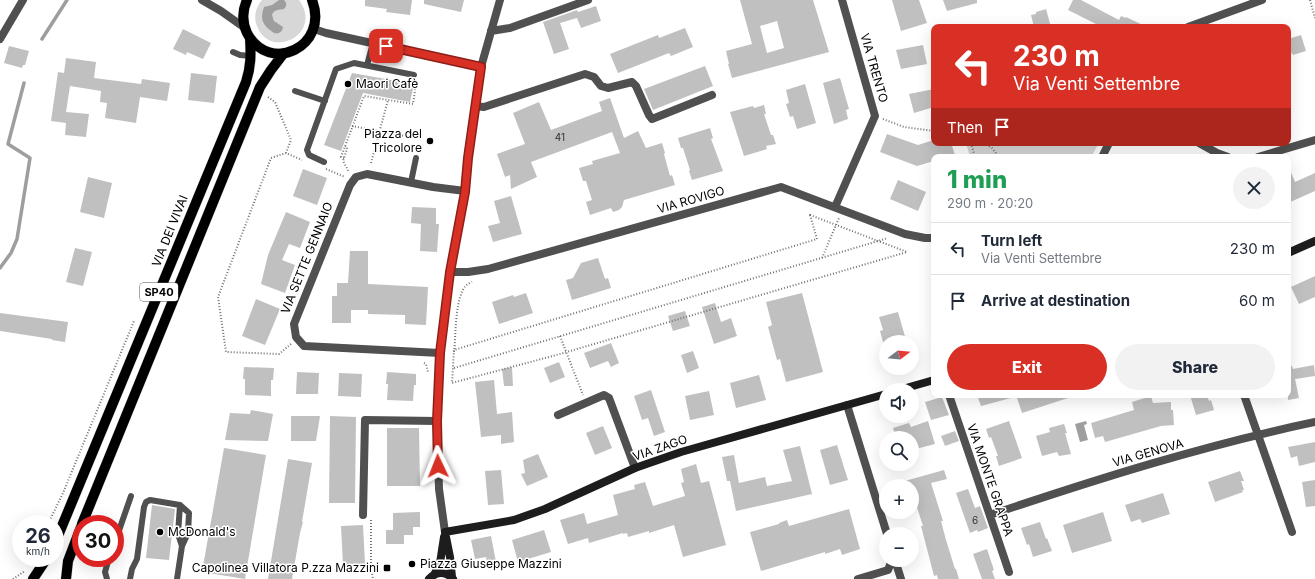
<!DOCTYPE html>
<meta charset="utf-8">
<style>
:root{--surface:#fff;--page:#f2f2f3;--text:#1f2937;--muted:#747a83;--line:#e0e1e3;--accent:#d93025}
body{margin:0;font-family:Inter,sans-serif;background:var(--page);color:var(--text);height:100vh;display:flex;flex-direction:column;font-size:15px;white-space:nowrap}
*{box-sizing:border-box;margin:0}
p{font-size:13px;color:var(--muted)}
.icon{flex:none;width:22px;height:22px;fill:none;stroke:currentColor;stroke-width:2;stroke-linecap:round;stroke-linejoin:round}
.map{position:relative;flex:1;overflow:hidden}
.details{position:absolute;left:931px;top:154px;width:360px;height:244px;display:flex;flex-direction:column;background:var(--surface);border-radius:8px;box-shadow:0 4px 16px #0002}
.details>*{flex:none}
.guide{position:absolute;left:931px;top:24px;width:360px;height:122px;border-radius:8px;box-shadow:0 4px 16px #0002;background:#d93025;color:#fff;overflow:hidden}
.needle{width:26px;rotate:74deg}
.buttons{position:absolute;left:879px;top:335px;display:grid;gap:8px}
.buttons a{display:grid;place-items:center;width:40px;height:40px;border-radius:50%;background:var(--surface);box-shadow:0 4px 16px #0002;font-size:20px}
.speed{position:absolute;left:12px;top:515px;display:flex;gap:8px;font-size:20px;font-weight:700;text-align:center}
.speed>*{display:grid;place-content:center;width:52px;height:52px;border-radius:50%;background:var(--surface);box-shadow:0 4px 16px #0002;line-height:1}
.speed small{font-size:10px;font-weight:400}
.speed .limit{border:6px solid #d22;background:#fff;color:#111}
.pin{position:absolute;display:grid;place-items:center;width:34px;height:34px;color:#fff;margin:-17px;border-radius:8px;box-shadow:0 2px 6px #0006}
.me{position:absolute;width:44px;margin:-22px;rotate:358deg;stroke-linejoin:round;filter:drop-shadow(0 0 3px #0008)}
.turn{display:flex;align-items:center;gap:14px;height:84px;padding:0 16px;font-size:18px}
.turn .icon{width:52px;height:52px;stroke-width:2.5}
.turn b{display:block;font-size:28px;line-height:34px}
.then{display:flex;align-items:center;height:38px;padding:0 16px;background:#0003;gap:8px;font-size:15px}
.round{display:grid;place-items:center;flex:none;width:42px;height:42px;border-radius:21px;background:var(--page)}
.summary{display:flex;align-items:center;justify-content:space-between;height:68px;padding:0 16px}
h1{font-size:24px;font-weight:800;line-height:30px;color:#1e9e55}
.button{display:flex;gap:8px;margin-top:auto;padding:8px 16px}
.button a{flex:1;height:46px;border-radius:24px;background:var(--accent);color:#fff;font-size:16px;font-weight:800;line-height:46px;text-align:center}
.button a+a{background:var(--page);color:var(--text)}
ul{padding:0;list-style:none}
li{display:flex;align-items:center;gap:12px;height:52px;padding:0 16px;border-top:1px solid var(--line)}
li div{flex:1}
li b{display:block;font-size:15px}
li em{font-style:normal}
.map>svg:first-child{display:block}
.green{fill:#d7d7d7}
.water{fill:#9e9e9e}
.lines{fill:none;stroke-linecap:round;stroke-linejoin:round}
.stream{stroke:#9e9e9e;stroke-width:3.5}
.building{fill:#c0c0c0;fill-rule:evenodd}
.primary-casing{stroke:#dbdbdb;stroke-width:11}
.path{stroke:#727272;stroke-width:2;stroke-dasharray:1 2;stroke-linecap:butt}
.lane{stroke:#505050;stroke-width:6}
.street{stroke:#505050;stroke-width:8}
.secondary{stroke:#1d1d1d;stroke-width:8}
.primary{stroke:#000;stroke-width:10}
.route-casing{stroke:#8d1f18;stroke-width:10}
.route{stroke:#d93025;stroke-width:7}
.poi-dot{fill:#000;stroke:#fff;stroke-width:1.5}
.labels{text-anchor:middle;stroke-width:3;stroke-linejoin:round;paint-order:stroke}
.number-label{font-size:10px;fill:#303030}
.shield{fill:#fff;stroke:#4c4c4c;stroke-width:1}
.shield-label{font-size:11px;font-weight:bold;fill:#000}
.street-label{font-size:12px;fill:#000;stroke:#fff}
.poi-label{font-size:12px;fill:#000;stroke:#fff;text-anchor:start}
</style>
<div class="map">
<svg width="1315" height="579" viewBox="0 0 1315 579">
<rect width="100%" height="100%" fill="#fff"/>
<!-- green -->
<path class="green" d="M262 0H299C324 34 270 61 257 26 253 17 256 7 262 0Z
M966 143H1099L1091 157H970Z"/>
<!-- water -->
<path class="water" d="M279 0H284C287 4 287 5 284 9 279 10 274 9 272 15L274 21 283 27C282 32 280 34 274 33 264 26 259 21 264 7L272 5Z
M1086 421 1087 424 1084 425 1088 440 1080 442 1075 424Z"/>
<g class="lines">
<!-- stream -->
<path class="stream" d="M42 39 67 0
M0 268 11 253 17 239 30 158 8 144 24 83"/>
</g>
<!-- building -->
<path class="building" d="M365 0H412L410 15 386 12 387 9 365 6Z
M424 0H464L461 12 424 4Z
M740 0H813L829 52 732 78 728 64H729L726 51 752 44ZM777 21 784 48 767 53 760 26Z
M892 0H919L927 23 901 31Z
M943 0H977V3L947 11Z
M1073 0H1081L1119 20 1121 16 1126 18V17L1147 27H1102L1068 10Z
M596 6 601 21 581 28 577 18 560 23 569 49 554 54 543 22 577 10 578 12Z
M1046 9 1051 27H1034L1031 15 1036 14V12Z
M685 28 693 47 671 56 669 53 618 73 610 54 658 35 659 38Z
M183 29 211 43 203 59 187 52 186 55 173 49Z
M1301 35 1306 51 1293 55 1292 53 1288 55V39Z
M923 45 927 64 901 69 896 50Z
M9 46 29 51 25 65H23L22 68 4 63Z
M66 58 96 62 94 78 141 84 142 79 170 83 167 101 140 97 136 123 105 118 107 103 100 102 101 91 70 86 66 112 89 114 86 137 65 135 66 123 51 121 58 72 64 73Z
M705 66 713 86 653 110 644 89Z
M191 73 217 76 214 103 188 100Z
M352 73 414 84 410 102 363 93 341 151 324 145Z
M840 78 849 109 846 110 848 119 834 124 823 83Z
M805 84 816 123 797 129 793 116 790 117 786 104 789 103 786 90Z
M934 89V107L914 113 909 94Z
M610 98 624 138 638 131 646 148 662 143 665 153 664 154 670 176 672 175 675 185 624 200 622 207 619 210 613 212 611 208 590 215 586 202 592 200 586 181H583L579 168 593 164 592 161 620 153 612 132 531 162 537 177 511 189 510 175 505 177 497 154 525 144 513 113 539 102 551 130 602 111 599 102Z
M764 105 766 114H764L771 135H773L776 144 766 146 767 149 744 156 730 112 753 106 754 108Z
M710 128 713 138 711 139 723 171 692 180 689 171 690 170 683 148H681L678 138Z
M887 134 918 145 934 140V143H951L955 155 948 157H934V161L917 166 880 152Z
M1288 165 1295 182 1315 173V191L1288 203Z
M303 169 327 178 317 205 293 196Z
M88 177 112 183 104 218 80 212Z
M898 180 926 192 918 211 890 199Z
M511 196 522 234 493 242 488 226 500 223 494 201Z
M412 207 436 208V224H439L437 252 420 251 421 224 411 223Z
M286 212 310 222 300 248 289 244 282 260 295 265 285 293 261 284 268 255Z
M75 248 92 252 83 286 66 282Z
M350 251H368V284L428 287 426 325 405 324V315L368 314V310H351V323H332V296H337V283H348Z
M598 258 605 279 608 278 611 288 572 300 566 280 573 278 581 263Z
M1315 276V297L1299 304 1291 287Z
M526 293 533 313 499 324 492 302 513 295 514 297Z
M802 293 823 372 786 382 780 359 777 360 768 327 772 325 766 302Z
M256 299 280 309 265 345 242 336Z
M715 303 721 322 731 318 737 336 714 344 702 307Z
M685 311 690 326 673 331 668 316Z
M898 312 906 340 900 342H883L880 331 883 330 879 317Z
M0 313 68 322 65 342 52 340V339L0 331Z
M611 343 619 363 611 367 608 361 590 368 584 353Z
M693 351 699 368 687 373 681 355Z
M559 362 565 377 550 383 544 368Z
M1314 365 1315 376 1295 379 1299 398 1288 400V367L1292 366 1293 369Z
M244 367 274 368 273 380H271V396L245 395V379H243Z
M512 367 513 386H504L502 369Z
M297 372 319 373 318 394H296Z
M387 372 416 374V385H414L413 401 387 400 388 384H386Z
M339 373 362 374 361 397 338 396Z
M759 375 766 400 736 408 730 383Z
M494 380 497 414 512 412 514 442 501 444V435L481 437 475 382Z
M651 390 665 432 654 436 648 418 642 420 634 396Z
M709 391 714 415 690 420 685 396Z
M977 395H1010L1011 398 981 406Z
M1016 395H1071V397L1022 413Z
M1190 395H1207L1209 401 1211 400 1214 410 1196 415Z
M1151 396 1153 403 1171 402V410H1173L1174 425 1161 426 1105 442 1103 436 1095 438 1091 423 1134 410 1132 402Z
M942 397 949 415 931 420 925 402Z
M251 410 273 414 268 441 225 440 230 413 250 414Z
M291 416H320L316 441H291Z
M330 416 356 417 355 503H329Z
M928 421 935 444 912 450V438H896L893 428 909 423 911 427Z
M1009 421 1022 458 999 466 996 456H998L991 437 989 438 986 429Z
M1064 424 1067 433H1065L1071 454 1059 456 1057 452 1042 456 1036 436 1050 432 1049 428Z
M603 426 612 448 595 455 586 433Z
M387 428H419L420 486H387Z
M955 431 959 441 945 446 941 436Z
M1315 442V462L1299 466 1297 456 1291 458 1288 447Z
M837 445 848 480 830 485 820 450Z
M800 446 812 494 736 511 730 481H727L722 457 734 455 739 483 765 477 767 486 792 481 783 450Z
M224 448 266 455 245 579 202 572Z
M538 454 548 477 527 486 521 474 525 473 523 460Z
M288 459 312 463 302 522H303L300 533 292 579H268Z
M696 464 701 483 709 481 726 545 683 557 674 525 649 533V531L628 537 627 533 623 534V533L589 543 588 538 568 544 560 520 584 513 587 524 618 515 613 495 635 489 634 485 645 482 653 506 685 496 681 483 684 482 681 469Z
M501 470 504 504 488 505 485 471Z
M944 470 947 479 931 483 943 521H941L946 540 955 569H956L959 579H938L937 575 934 576 921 526H923L914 498 912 499V486H894V484Z
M1240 471 1244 481H1241L1244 490H1242L1243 492 1215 502 1208 482Z
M1315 480V506L1306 507 1302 482Z
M968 489 975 508 980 506 988 528 978 532 977 530 970 533 956 493Z
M1163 493 1170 514 1142 523 1140 519 1131 522 1125 505Z
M152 505 175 509 169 560 146 558Z
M849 509 860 549 842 555 840 549 825 554V552L761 571 750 532 779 524V523L787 520 789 526Z
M420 512V527H413V535H404V544H386V530H393V513Z
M1103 512 1112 541 1072 553 1063 525Z
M1040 522 1046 539 1047 538 1052 551 1033 557 1029 544 1027 545 1021 528Z
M363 525 365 564 343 565 341 526Z
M544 530 551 552 518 562 512 540Z
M491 536 497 567 488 569 486 557 475 559 471 540Z
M987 549 994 570 992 571 995 579H982L973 554Z"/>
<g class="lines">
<!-- primary casing -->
<g class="primary-casing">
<path id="primary" d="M247 0C242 11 242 22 247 33 269 75 330 47 312 0
M82 524 260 87 271 70 284 53
M55 543 246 82C251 67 251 54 250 38
M33 579 47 558
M66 579 68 561 81 527"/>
</g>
<!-- path -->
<path class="path" d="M1310 0 1315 18
M268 97 275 102 291 140 286 153
M883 119 904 127 934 131
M352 126 405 136
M971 143 975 157
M984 143 992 148 999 157
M345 146 347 147V149L343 161 349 172
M344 158 341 157 364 96 413 104 416 84
M371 163 388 100
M326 169 345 177
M810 215 907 252 560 354 452 383 454 350 817 239Z
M822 258 839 218
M560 336 583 395
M291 344 279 354 226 352 218 297 271 158 286 153 302 160
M454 352C456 334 455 305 463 290 465 285 468 284 472 282
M424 363 426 364 428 372
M454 368 888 238
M371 520V567L373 579
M48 524 63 493 134 321
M13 579 25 571"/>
<!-- lane -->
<path class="lane" d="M233 52 240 55 251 56
M367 65 373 43
M295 91 325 101
M324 162 309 155 307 150 336 69 354 63 414 75
M411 182 416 158
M115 542 131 496
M107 579 105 572 109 558
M130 579 132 569 137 559 144 507 146 502 150 500 180 505 189 513 188 533 182 546
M177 579 182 546 178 534 180 505"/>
<!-- street -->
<path class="street" d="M202 0 221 11 245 28
M1188 27 1262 0
M314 29 326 33 481 67
M491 31 510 28 588 0
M0 39 23 0
M475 106 484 107 585 74 594 77 601 86 608 88 632 82 636 86 649 115 652 119 712 95
M1199 143 1217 153 1228 157
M1102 157 1109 143
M1258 157 1315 140
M835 207 875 116 842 0
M450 272H468L488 269 781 187 905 234 925 238H934
M440 353 304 346 296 337 294 324 350 185 356 177 367 174 433 187 465 191
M949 395 1009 572
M1244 395 1292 532
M847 405 887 534
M558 415 604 395 609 398 635 468
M363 515 365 420 437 421
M990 515C1097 479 1205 445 1315 422
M445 532 439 489 437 421 440 353 450 272 465 191 468 158 481 67 500 0
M895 560 901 579
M858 579 888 570 892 560"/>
<!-- secondary -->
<path class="secondary" d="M1288 253 1315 241
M899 390 934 380
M445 532 514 520 545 509 635 468 681 452 886 394
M445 532 450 557 452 577
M434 575 440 563 444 537
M429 579C436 571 446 571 453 579"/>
<!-- primary -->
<use href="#primary" class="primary"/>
</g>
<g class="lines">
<!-- route casing -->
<g class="route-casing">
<path id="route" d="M386 46 481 67 468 158 465 192 450 272 440 353 437 421 438 466"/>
</g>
<!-- route -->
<use href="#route" class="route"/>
</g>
<!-- markers -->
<g class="poi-dot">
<circle cx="348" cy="84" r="4"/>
<circle cx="430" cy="141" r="4"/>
<circle cx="160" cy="532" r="4"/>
<circle cx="412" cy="564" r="4"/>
<rect x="383" y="564" width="8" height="8" rx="2"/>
</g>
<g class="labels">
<!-- number labels -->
<g class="number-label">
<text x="560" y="141">41</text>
<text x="975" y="524">6</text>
</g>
<!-- shield labels -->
<rect class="shield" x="140" y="283" width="38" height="18" rx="3"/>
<g class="shield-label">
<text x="159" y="296">SP40</text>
</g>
<!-- street labels -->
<g class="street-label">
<text transform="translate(874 68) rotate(74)" y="4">VIA TRENTO</text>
<text transform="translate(691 200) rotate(-16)" y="4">VIA ROVIGO</text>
<text transform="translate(170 231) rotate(-68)" y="4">VIA DEI VIVAI</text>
<text transform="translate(307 258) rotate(-68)" y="4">VIA SETTE GENNAIO</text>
<text transform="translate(660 448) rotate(-19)" y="4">VIA ZAGO</text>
<text transform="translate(1148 453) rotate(-16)" y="4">VIA GENOVA</text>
<text transform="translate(990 480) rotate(71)" y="4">VIA MONTE GRAPPA</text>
</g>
<!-- poi labels -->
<g class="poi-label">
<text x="356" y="88">Maori Cafè</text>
<text x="422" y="138" text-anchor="end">Piazza del<tspan x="422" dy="14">Tricolore</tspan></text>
<text x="168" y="536">McDonald's</text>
<text x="420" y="568">Piazza Giuseppe Mazzini</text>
<text x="379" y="572" text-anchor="end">Capolinea Villatora P.zza Mazzini</text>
</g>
</g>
</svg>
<div class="buttons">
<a><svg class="needle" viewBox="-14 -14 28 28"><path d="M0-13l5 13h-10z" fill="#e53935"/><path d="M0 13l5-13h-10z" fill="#747a83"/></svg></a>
<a><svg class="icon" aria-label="sound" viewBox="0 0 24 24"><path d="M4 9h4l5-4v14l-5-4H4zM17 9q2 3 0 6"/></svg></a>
<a><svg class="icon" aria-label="search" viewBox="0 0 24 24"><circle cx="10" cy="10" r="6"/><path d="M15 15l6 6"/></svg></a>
<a>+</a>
<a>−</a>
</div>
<div class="speed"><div>26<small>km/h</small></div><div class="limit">30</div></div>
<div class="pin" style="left:386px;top:46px;background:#d93025"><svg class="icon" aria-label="arrive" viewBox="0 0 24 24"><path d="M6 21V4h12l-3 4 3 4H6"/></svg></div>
<svg class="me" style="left:438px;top:466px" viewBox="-20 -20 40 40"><path d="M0-17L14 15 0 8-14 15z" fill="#d93025" stroke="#fff" stroke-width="4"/></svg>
<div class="guide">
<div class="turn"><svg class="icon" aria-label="left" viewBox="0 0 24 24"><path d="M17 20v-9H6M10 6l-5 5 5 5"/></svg><div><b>230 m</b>Via Venti Settembre</div></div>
<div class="then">Then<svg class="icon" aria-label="arrive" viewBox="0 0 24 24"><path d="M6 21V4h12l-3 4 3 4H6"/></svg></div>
</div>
<section class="details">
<div class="summary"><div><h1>1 min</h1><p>290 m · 20:20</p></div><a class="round"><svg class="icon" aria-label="close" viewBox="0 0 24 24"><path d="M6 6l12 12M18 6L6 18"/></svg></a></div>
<ul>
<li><svg class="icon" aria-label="left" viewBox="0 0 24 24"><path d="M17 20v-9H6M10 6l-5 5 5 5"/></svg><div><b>Turn left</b><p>Via Venti Settembre</p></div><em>230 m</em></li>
<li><svg class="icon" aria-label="arrive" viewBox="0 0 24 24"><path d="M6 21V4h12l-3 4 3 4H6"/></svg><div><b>Arrive at destination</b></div><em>60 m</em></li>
</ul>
<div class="button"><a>Exit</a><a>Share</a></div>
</section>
</div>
